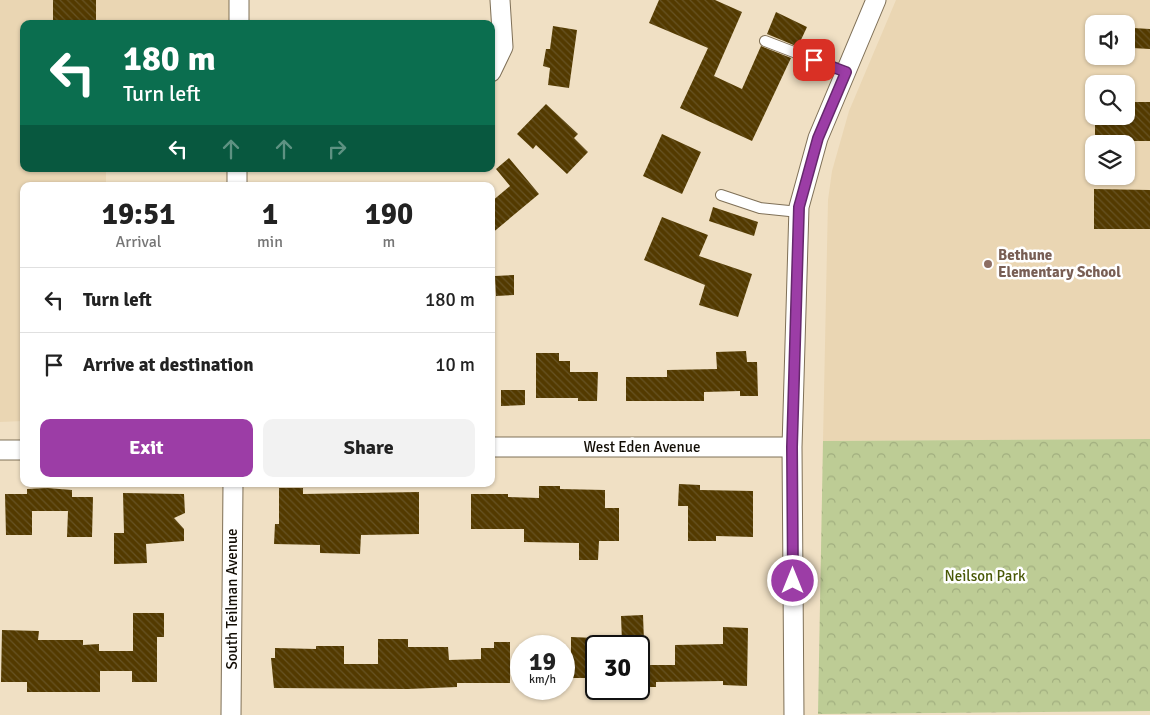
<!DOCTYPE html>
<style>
:root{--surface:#fff;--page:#f2f2f2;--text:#222;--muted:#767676;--line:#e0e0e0;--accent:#9c3da6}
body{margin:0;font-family:Signika,sans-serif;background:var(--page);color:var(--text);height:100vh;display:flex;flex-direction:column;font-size:19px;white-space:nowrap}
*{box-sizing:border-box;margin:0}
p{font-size:16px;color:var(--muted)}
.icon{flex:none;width:28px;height:28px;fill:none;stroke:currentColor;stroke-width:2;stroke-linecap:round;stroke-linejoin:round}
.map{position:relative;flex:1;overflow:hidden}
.details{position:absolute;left:20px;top:182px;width:475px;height:305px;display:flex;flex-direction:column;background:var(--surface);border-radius:10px;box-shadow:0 1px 4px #0004}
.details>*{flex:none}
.guide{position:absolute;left:20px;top:20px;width:475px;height:152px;border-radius:10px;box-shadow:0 1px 4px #0004;background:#0b6e4f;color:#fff;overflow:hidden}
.fabs{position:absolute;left:1085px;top:15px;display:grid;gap:10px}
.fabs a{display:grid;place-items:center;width:50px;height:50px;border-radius:10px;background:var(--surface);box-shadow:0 1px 4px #0004;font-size:25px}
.speed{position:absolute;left:510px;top:635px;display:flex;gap:10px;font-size:25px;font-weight:700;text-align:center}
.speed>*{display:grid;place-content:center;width:65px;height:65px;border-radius:50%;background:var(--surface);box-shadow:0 1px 4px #0004;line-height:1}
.speed small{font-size:12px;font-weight:400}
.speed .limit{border:2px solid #111;border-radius:8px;background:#fff;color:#111}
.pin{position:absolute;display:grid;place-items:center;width:42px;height:42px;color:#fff;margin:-21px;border-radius:10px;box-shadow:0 2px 8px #0006}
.me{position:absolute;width:55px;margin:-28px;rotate:0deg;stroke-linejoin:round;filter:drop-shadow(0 0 4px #0008)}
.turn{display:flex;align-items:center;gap:18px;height:105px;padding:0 20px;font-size:22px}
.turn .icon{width:65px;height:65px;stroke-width:2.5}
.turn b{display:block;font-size:35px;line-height:42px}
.lanes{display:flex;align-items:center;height:48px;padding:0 20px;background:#0003;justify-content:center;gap:25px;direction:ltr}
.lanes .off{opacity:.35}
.eta{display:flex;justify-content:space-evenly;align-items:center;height:85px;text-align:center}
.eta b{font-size:30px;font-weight:800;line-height:35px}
.button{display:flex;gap:10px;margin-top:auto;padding:10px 20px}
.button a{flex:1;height:58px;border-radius:10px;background:var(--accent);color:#fff;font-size:20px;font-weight:800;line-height:58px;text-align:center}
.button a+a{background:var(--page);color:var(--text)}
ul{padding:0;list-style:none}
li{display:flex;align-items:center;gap:15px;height:65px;padding:0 20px;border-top:1px solid var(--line)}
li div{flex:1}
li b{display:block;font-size:19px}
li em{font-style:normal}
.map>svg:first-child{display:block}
.built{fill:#ead6b3;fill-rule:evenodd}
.park{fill:url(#park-crowns)}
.building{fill:url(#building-back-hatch)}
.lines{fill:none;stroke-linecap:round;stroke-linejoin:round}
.service-casing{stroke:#7f7057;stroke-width:12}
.minor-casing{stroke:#7f7057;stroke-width:21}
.service{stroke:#fff;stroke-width:10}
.minor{stroke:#fff;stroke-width:19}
.route-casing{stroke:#65286c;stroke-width:12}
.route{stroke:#9c3da6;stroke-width:9}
.education-dot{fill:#8d6e63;stroke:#fff;stroke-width:2}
.labels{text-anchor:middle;stroke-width:5;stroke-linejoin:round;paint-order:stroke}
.education-label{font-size:15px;font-weight:bold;fill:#785e54;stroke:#fff;text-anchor:start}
.street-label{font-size:15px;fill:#110c04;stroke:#fff}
.park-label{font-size:15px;fill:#495806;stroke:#fff}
</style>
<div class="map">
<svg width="1150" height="715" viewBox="0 0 1150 715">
<defs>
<pattern id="park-crowns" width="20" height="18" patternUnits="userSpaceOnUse" patternTransform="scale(1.25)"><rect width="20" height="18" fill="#bdcc95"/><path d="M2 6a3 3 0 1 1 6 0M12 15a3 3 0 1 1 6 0" fill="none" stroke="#a1ae7f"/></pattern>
<pattern id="building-back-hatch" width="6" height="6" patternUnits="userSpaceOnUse" patternTransform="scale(1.25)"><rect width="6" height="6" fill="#533a00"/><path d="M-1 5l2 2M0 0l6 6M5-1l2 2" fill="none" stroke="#675324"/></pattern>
</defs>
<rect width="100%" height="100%" fill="#f0e0c4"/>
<!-- built -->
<path class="built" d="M0 0H242V24H24V169H106V186H24V421L0 422Z
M896 0H1150V439L823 441 828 200 832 171 849 111ZM1094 24H1126V56H1094ZM1094 84H1126V116H1094ZM1094 144H1126V176H1094Z"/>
<!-- park -->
<path class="park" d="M1150 439V711L818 714 823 441Z"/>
<!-- building -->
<path class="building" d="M53 0H96V24H53Z
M659 0H715L742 12 714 76 742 89 761 46 791 58 752 141 680 108 708 48 649 23Z
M776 12 807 27 800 42 798 41 796 46 767 34Z
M553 26 577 30 569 88 548 85 550 68 543 66 546 49H550Z
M1133 28 1150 29V49L1132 48Z
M1126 102H1150V141H1095V116H1126Z
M546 104 578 134 574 138 588 152 567 174 536 145 533 149 517 134Z
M662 134 701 152 682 194 643 176Z
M509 158 539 194 491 234V202L510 186 496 169Z
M1094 189 1150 190V229H1094Z
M713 207 758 222 754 236 709 221Z
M662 217 708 235 699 256 752 274 738 317 699 305 705 285 644 260Z
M514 275V295L496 296 495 276Z
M746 351 747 362H757L758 396H740V391L704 392V401H626V377H667V370L717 369 716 352Z
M536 353H559V361H570V372H598L597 401H578V398H536Z
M501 390H525V405L501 406Z
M679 484 700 485V490L753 491V537L716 536V541H688V506H678Z
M539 486H560V489L605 490V508H619V541H599L598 560H579V543L524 542V529H471V494H508V497L539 498Z
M47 488 72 490V497H93L92 537H67L68 511H32V535H6L5 494H27V489Z
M279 488H303V494L419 492V534L361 535 360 554 320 553V545L274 544 275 524H279Z
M123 493 184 494 185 513 174 518 184 529V541L146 544 147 563 114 564V533H124Z
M133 613H164V637H157V682H132V671H100V692H27V682H1L2 630 39 631 38 640H83V645L99 644V651H133Z
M643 615 644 641 622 642 621 616Z
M723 627 748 628 747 686 723 685V681L656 682V687H639V665H675V645L723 644Z
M571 637 596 638V678H571Z
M378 639H408V647H448L449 660 481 659V648H494V642H510V683H457V687L408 689 274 688 271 658H275V648L316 649V646H344V664H378Z"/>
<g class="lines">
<!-- service casing -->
<g class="service-casing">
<path id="service" d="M765 41 846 72
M721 195 760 208 799 212"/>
</g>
<!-- minor casing -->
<g class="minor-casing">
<path id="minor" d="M239 24V0
M491 72 503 47 500 0
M237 186V169
M491 447H792
M0 450H24
M231 715 233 484
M794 715 792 447 799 207 818 138 876 0"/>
</g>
<!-- service -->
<use href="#service" class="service"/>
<!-- minor -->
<use href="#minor" class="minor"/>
</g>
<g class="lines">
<!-- route casing -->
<g class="route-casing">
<path id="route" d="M793 581 792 447 799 207 818 138 846 72 814 60"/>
</g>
<!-- route -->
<use href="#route" class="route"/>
</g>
<!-- markers -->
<circle class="education-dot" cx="988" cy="264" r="5"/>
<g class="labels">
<!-- education labels -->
<g class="education-label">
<text x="998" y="260">Bethune<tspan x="998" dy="17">Elementary School</tspan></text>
</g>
<!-- street labels -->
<g class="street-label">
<text x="642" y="452">West Eden Avenue</text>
<text transform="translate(232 599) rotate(-90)" y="5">South Teilman Avenue</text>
</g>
<!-- park labels -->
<g class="park-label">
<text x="985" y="581">Neilson Park</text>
</g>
</g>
</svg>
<div class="fabs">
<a><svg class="icon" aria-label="sound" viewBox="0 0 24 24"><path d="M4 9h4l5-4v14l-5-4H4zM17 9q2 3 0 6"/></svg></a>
<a><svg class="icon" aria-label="search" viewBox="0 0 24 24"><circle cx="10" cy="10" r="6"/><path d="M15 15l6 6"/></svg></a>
<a><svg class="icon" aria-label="layers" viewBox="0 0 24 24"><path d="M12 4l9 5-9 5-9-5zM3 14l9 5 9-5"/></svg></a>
</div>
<div class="speed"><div>19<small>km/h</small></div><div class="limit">30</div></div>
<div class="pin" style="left:814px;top:60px;background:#d93025"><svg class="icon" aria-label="arrive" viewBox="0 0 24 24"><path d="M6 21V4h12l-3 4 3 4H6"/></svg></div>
<svg class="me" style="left:793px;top:581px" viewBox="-20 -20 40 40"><circle r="17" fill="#9c3da6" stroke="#fff" stroke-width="3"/><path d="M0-11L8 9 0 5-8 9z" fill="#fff"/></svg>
<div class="guide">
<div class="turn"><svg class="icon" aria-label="left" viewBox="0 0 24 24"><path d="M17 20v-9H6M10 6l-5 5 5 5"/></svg><div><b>180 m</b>Turn left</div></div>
<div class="lanes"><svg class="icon" aria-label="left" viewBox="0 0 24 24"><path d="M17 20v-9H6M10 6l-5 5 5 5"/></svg><svg class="icon off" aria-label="ahead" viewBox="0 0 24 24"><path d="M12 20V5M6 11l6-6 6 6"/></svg><svg class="icon off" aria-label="ahead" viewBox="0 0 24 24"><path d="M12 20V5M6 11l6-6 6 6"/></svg><svg class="icon off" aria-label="right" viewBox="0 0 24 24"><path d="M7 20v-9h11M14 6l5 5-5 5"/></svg></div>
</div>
<section class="details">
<div class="eta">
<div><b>19:51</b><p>Arrival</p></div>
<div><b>1</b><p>min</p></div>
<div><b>190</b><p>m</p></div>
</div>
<ul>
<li><svg class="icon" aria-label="left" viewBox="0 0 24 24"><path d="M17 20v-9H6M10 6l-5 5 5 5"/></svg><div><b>Turn left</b></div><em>180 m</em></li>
<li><svg class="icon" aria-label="arrive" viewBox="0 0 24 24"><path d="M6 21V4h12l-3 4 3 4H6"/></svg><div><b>Arrive at destination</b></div><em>10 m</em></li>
</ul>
<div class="button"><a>Exit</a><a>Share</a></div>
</section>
</div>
